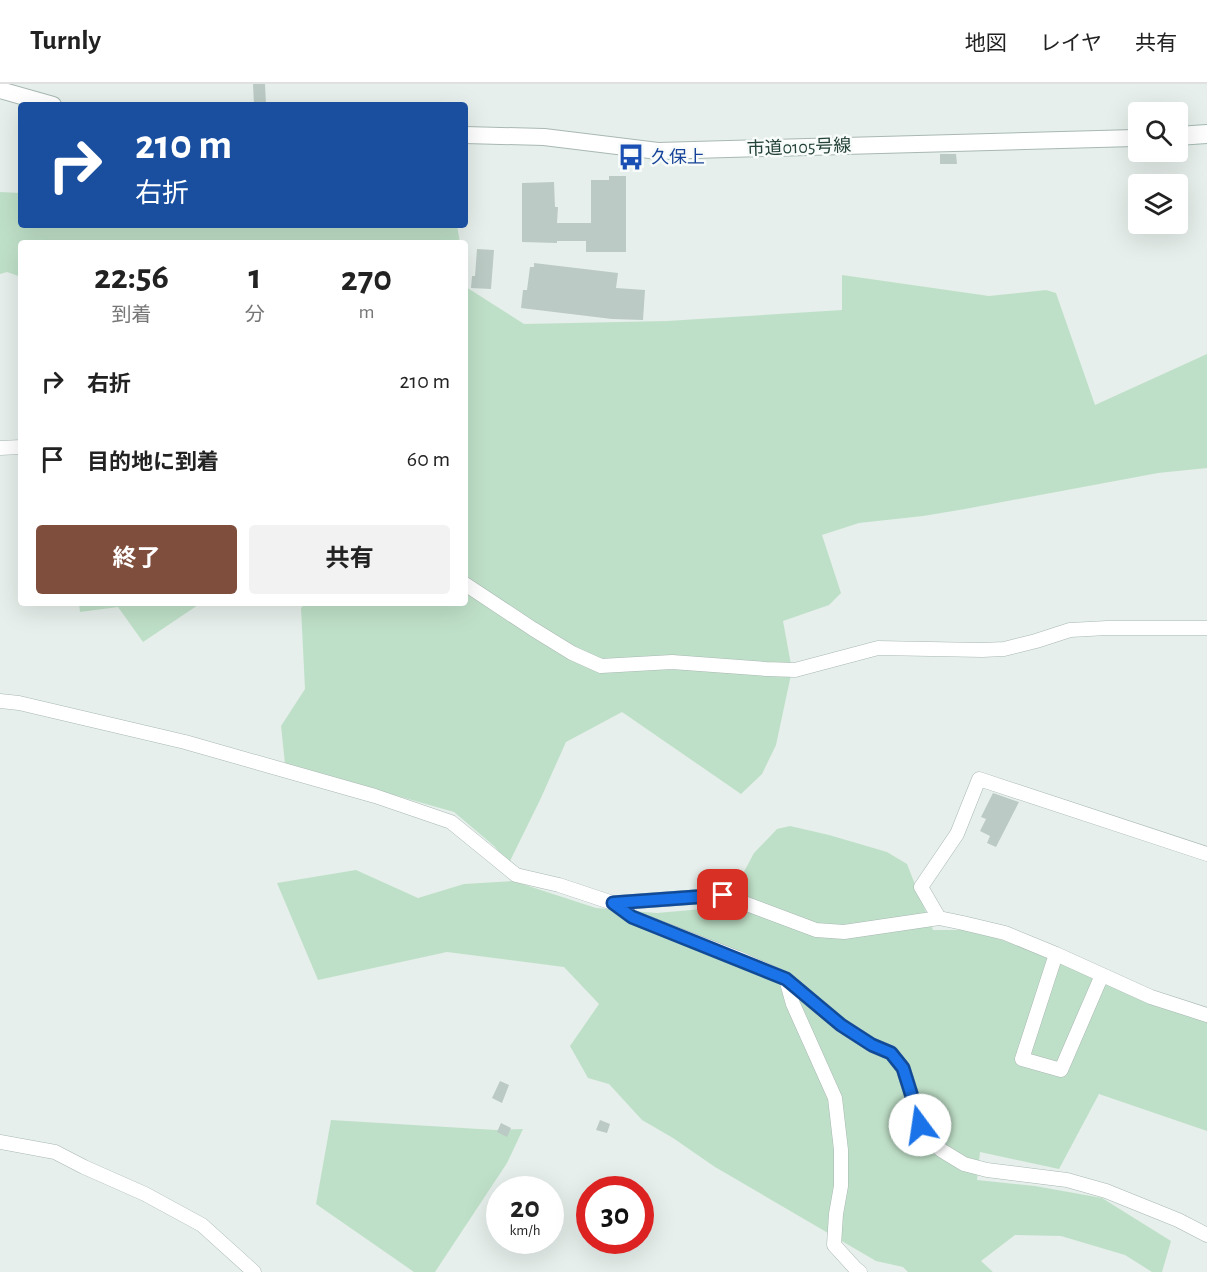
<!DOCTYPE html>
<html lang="ja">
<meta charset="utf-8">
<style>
:root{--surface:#fff;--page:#f2f2f2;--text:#222;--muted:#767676;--line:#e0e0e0;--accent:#804e3d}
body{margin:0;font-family:"Alegreya Sans","Noto Sans JP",sans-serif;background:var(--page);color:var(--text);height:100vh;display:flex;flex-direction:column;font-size:22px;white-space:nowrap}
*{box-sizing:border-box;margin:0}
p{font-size:20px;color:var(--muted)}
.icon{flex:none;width:33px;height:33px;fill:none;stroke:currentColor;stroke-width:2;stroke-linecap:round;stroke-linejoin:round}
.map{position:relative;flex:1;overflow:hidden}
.drawer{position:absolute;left:18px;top:156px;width:450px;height:366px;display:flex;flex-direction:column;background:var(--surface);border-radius:6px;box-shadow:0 6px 24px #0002}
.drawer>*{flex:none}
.guide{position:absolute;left:18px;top:18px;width:450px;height:126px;border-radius:6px;box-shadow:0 6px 24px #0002;background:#1a4fa0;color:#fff;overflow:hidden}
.fabs{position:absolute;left:1128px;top:18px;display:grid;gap:12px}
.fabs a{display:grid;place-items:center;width:60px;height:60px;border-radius:6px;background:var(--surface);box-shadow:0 6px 24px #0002;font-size:30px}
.speed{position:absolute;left:486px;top:1092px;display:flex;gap:12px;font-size:30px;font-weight:700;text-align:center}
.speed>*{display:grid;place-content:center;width:78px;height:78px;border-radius:50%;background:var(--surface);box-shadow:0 6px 24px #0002;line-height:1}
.speed small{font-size:15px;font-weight:400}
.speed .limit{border:9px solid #d22;background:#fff;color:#111}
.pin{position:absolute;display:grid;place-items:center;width:51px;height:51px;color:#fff;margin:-26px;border-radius:12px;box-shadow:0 3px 9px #0006}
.me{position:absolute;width:66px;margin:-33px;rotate:346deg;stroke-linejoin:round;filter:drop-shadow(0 0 4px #0008)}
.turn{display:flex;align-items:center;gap:21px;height:126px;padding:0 18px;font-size:27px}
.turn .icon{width:78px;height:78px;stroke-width:2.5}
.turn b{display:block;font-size:42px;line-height:51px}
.eta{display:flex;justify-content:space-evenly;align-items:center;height:102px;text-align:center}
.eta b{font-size:36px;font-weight:700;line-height:42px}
.primary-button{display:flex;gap:12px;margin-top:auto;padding:12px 18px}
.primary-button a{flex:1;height:69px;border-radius:6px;background:var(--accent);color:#fff;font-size:24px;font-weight:700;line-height:69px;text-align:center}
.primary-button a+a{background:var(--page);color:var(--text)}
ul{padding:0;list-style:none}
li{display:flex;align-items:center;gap:18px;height:78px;padding:0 18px}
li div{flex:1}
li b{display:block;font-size:22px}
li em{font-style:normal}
header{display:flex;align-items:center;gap:36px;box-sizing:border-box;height:84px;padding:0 30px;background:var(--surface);border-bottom:2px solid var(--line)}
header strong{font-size:28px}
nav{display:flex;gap:33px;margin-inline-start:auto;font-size:21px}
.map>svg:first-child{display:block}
.green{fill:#bfe0c8}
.building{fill:#bbcac4}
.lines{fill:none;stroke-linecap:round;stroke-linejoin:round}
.minor-casing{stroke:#a8b8b2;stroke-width:15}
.tertiary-casing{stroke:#a8b8b2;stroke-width:18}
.secondary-casing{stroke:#a4bbb3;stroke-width:20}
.minor{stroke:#fff;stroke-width:14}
.tertiary{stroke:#fff;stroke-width:16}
.secondary{stroke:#fff;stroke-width:18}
.route-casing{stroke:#114b97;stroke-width:15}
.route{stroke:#1a73e8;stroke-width:10}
.labels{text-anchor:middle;stroke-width:5;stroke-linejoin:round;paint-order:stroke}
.street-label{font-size:18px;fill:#24423a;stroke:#f7fbf9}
.transit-label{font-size:18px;fill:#164399;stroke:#f7fbf9;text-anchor:start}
</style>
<header>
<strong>Turnly</strong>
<nav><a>地図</a><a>レイヤ</a><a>共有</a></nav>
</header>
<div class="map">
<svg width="1207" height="1188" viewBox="0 0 1207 1188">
<rect width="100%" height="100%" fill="#e6efeb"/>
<!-- green -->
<path class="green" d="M0 108 21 109V141H457L460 159H21V193L7 188 0 190Z
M842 191 989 212 1046 206 1056 209 1095 321 1207 270V384L1158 389 965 425 923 432 859 439 822 451 841 509 829 521 783 537 792 586 776 661 762 690 741 710 622 628 566 658 540 716 509 779 494 762 454 728 285 680 281 642 305 605 301 524 305 519H465V194L466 203 524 240 667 237 842 226Z
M79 519H201L143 558 118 523 80 528Z
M790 742 829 751 887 768 907 780 933 846H973L1102 891 1207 930V1047L1099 1010 1059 1085 980 1068 977 1096 1035 1102 1102 1114 1171 1157 1162 1188H1152L1125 1171 1061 1152 1015 1151 981 1177 993 1188H908L903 1183 876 1177 715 1083 673 1054 642 1036 609 1000 588 994 570 962 599 920 564 883 447 868 318 896 277 799 356 786 418 814 464 800 513 797 596 824 657 829 725 823 754 769 777 745Z
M331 1036 496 1046 523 1045 507 1079 435 1188H414L316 1120Z"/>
<!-- building -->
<path class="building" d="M253 0H265L266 21H254Z
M940 70H956L957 80H940Z
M609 92H626V168H586V157H557V159L522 158V99L554 98 555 123H558L557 139H591V96H609Z
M477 165 494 166 491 205 471 204 472 192H475Z
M534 179 618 189 616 204 645 206 643 236 612 235 521 224 523 206H527L530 183H534Z
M993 709 1019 718 996 763 987 759 990 752 980 747 986 735 981 733Z
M500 997 509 1001 502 1019 492 1014Z
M600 1036 610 1040 607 1049 596 1046Z
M501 1039 511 1044 507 1053 497 1048Z"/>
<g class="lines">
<!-- minor casing -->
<g class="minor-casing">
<path id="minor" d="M0 364 21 363
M465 500 533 545 572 569 601 582 672 578 766 585 795 586 878 564 982 566 1004 565 1036 557 1070 546 1107 544H1207
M0 617 19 619 185 658 375 712 451 738 516 791 559 801 613 819 632 833 738 874 786 895 793 920 835 1014 841 1066V1102L836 1130 834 1161 855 1184 860 1188
M613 819 723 811 816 846 844 848 939 834 963 839 1005 849 1056 870 1151 913 1207 931
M939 834 921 803 957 750 979 695 1207 770
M1056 870 1022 975 1061 986 1102 891
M786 895 841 941 872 961 891 969 903 984 914 1019 920 1041 941 1066 964 1080 987 1086 1067 1096 1106 1107 1178 1136 1207 1151
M0 1058 55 1068 84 1083 145 1110 202 1141 254 1188"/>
</g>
<!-- tertiary casing -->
<g class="tertiary-casing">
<path id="tertiary" d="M0 6 53 21
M465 51 544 53 658 67 1135 54"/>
</g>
<!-- secondary casing -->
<g class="secondary-casing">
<path id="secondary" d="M1178 52 1207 50
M1135 54 1138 53"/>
</g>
<!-- minor -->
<use href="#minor" class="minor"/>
<!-- tertiary -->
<use href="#tertiary" class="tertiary"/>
<!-- secondary -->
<use href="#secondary" class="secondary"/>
</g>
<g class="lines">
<!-- route casing -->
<g class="route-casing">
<path id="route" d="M723 811 613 819 632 833 786 895 841 941 872 961 891 969 903 984 914 1019 920 1041"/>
</g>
<!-- route -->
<use href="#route" class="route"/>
</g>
<!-- icons -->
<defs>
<g id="bus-bare" transform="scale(2.07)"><path d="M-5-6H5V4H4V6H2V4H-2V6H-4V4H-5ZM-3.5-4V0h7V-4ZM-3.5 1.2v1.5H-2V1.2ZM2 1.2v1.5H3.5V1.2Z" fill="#1a4fb4" stroke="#f7fbf9" stroke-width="2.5" paint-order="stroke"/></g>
</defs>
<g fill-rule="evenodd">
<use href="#bus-bare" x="631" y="73"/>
</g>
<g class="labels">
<!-- street labels -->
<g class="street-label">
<text transform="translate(799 63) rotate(-2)" y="6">市道0105号線</text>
</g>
<!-- transit labels -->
<g class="transit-label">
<text x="651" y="79">久保上</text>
</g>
</g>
</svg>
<div class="fabs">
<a><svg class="icon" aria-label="search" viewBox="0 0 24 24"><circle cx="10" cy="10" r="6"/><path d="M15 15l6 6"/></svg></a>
<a><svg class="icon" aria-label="layers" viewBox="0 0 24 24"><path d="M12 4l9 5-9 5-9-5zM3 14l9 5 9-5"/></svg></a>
</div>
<div class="speed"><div>20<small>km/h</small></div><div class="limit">30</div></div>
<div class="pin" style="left:723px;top:811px;background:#d93025"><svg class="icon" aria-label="arrive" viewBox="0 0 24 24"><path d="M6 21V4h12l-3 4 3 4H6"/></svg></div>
<svg class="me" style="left:920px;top:1041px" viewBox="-20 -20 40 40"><circle r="19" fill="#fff"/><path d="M0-13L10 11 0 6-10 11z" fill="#1a73e8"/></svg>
<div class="guide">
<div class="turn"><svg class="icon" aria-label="right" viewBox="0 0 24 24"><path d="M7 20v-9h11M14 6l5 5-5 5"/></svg><div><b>210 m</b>右折</div></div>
</div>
<section class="drawer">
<div class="eta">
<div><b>22:56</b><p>到着</p></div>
<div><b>1</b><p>分</p></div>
<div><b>270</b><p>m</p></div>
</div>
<ul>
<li><svg class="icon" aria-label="right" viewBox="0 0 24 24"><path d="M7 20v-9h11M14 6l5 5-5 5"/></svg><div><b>右折</b></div><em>210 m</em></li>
<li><svg class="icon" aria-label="arrive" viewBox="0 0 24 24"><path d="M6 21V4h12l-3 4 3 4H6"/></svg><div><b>目的地に到着</b></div><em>60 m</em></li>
</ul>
<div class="primary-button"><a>終了</a><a>共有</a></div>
</section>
</div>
